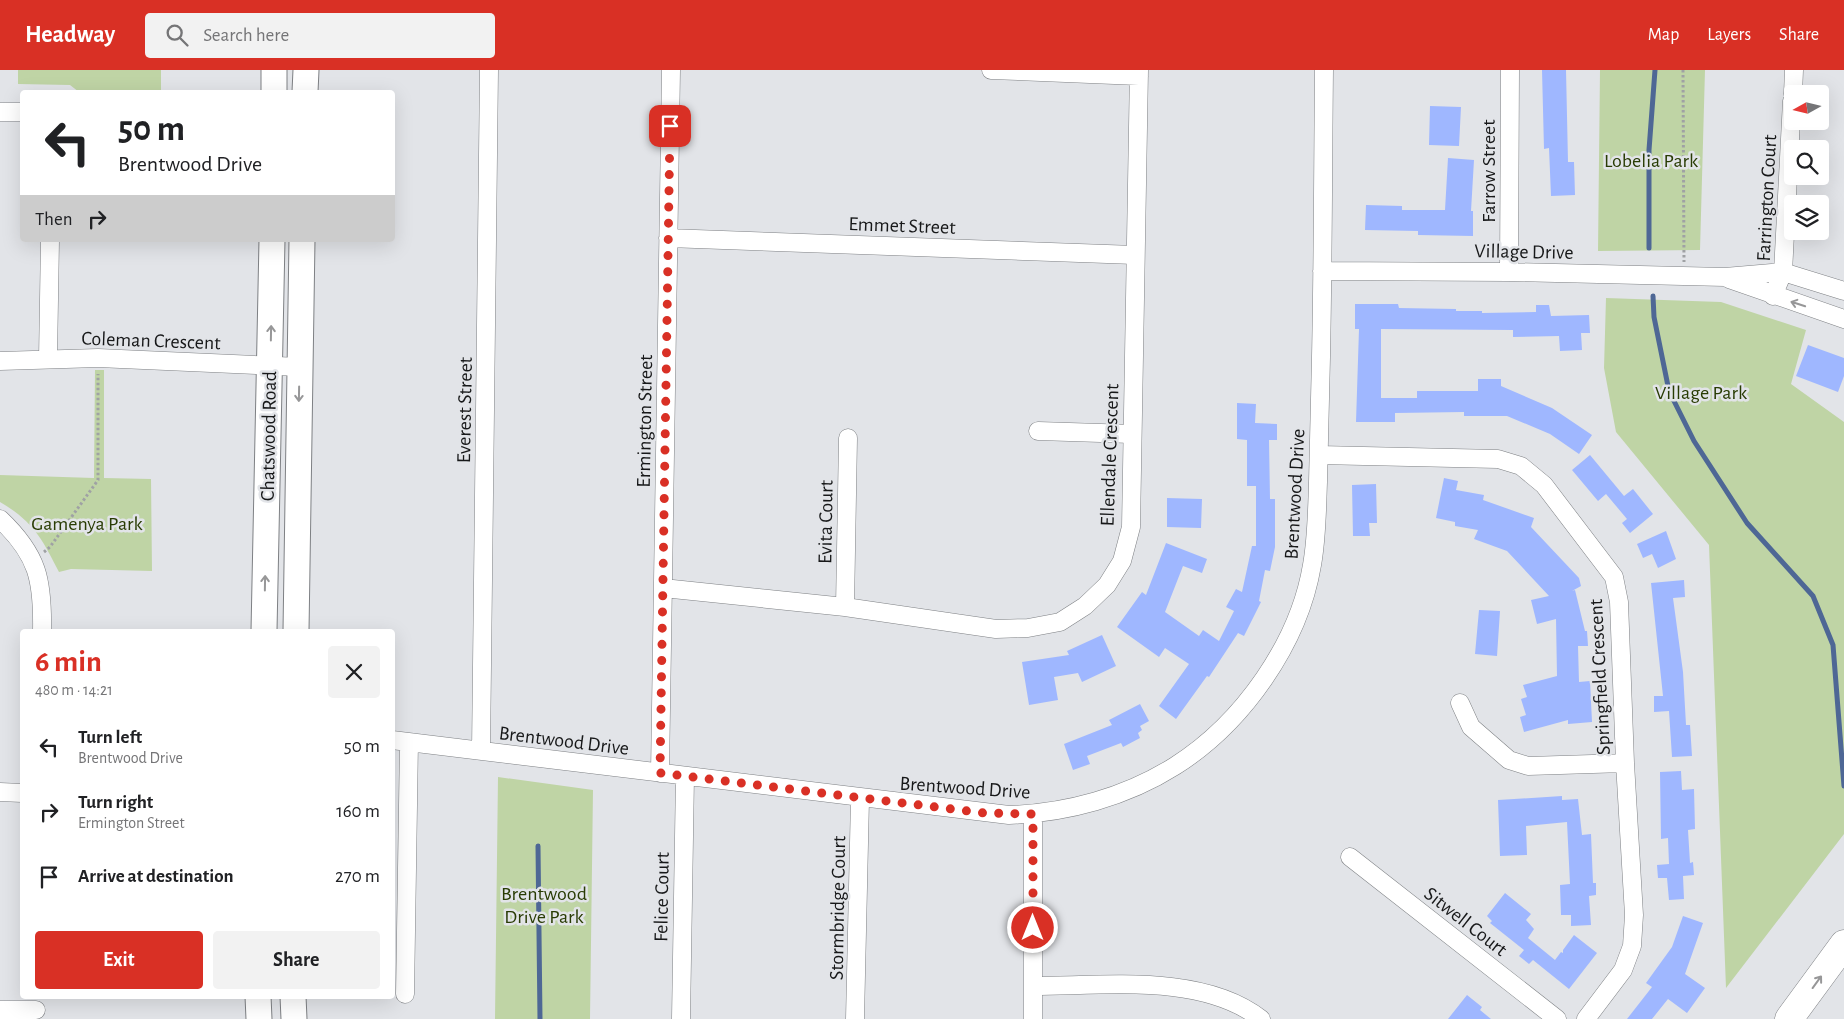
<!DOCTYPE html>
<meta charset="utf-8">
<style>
:root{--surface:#fff;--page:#f2f2f2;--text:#202124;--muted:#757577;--accent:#d93025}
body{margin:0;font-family:"Alegreya Sans",sans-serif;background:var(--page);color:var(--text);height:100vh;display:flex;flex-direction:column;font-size:19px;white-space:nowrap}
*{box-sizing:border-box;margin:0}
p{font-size:16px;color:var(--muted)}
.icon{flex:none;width:28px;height:28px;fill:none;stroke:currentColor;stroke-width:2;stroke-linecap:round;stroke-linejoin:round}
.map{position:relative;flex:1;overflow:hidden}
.side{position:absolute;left:20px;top:559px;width:375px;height:370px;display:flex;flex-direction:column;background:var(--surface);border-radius:5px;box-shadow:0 5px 20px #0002}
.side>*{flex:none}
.top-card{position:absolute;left:20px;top:20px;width:375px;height:152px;border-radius:5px;box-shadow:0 5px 20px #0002;background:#fff;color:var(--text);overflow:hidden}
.needle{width:32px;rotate:262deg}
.buttons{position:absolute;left:1784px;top:15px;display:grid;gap:10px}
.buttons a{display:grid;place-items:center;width:45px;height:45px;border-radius:5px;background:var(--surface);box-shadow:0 5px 20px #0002;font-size:25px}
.pin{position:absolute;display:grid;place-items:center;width:42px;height:42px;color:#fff;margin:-21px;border-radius:10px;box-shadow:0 2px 8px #0006}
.me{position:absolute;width:55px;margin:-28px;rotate:0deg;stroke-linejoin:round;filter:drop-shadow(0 0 4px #0008)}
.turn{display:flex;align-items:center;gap:18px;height:105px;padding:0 15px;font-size:22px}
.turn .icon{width:65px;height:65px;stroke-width:2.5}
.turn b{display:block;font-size:35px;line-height:42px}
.then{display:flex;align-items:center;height:48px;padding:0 15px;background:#0003;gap:10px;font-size:19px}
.round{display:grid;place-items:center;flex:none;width:52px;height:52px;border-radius:5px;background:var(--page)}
.overview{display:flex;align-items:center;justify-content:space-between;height:85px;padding:0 15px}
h1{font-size:30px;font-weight:700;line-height:38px;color:var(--accent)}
.action{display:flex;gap:10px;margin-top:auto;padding:10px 15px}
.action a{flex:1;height:58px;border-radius:5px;background:var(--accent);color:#fff;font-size:20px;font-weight:700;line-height:58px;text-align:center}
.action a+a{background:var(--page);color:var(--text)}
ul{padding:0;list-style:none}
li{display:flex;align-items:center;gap:15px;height:65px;padding:0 15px}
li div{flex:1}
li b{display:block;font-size:19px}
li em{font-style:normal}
header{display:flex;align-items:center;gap:30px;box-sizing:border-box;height:70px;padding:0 25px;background:var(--accent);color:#fff}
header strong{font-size:24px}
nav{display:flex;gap:28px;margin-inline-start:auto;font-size:18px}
.search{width:350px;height:45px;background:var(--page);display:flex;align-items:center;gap:12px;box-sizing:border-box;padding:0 18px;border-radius:5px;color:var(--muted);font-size:19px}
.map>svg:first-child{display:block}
.green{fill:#bfd4a5}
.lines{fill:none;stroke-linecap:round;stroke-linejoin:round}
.stream{stroke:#4e6795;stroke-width:5}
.building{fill:#9fb7ff}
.street-casing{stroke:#7e8084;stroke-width:19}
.secondary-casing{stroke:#7e8084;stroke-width:27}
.highway-casing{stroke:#7e8084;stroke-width:29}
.path{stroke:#9fa1a4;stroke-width:3;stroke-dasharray:2.5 2.5;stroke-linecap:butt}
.street{stroke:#fff;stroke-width:18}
.secondary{stroke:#fff;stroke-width:25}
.highway{stroke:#fff;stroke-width:28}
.oneway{stroke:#979798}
.route{stroke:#d93025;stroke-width:9;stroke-dasharray:0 16.2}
.labels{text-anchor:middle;stroke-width:5;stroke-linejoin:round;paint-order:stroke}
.park-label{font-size:20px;fill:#293c04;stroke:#e2e4e8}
.street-label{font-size:20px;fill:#171819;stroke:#e2e4e8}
</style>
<header>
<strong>Headway</strong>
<div class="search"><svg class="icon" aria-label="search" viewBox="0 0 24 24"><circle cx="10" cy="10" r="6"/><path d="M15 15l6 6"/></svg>Search here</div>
<nav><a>Map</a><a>Layers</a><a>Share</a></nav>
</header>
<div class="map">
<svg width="1844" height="949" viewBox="0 0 1844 949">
<rect width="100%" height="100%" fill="#e2e4e8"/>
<!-- green -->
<path class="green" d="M18 0H161V22H79L70 15 18 14Z
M1600 0H1705L1700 180 1598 181Z
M1606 228 1721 232 1806 260 1791 314 1844 352V764L1726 918 1709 475 1616 362 1604 298Z
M95 300H104V408L151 409 152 501 71 499 59 502C42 469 34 452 0 432V405L94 408Z
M498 707 593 720 590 949H495Z"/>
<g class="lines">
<!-- stream -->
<path class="stream" d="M1649 178V80L1655 0
M1653 226 1654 247 1669 321 1694 371 1747 453 1813 526 1833 575 1844 716
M538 776 540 949"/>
</g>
<!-- building -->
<path class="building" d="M1542 0H1566L1568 92H1574L1575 125 1551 126 1549 78 1544 79Z
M1430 36 1461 37 1459 76 1429 75Z
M1448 88 1474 90 1471 141H1473V166L1418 165V161L1365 160 1366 135 1402 136V140H1445Z
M1355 234H1398L1399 238 1456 239V241H1482V243L1536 242V235H1549L1551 246 1589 245 1590 263H1581L1582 280 1560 281 1559 266 1513 267V260L1381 259V328H1417V321H1478V309H1501V316L1552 338 1592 365 1579 384 1550 364 1507 346H1464V342L1395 343V352H1356L1359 259H1355Z
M1808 275 1844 288V306L1838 322 1796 306Z
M1237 333 1256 334 1255 353 1277 354V370H1269L1270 429H1275V477L1270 501 1265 500 1259 531 1261 532 1244 566 1238 563 1209 607 1207 606 1176 649 1159 636 1189 594 1165 578 1159 587 1117 557 1142 522 1146 525 1166 473 1207 489 1202 503 1183 496 1165 542 1199 566 1203 560 1219 571 1234 541 1226 537 1236 519 1242 522 1252 476H1256V416H1247V370L1237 369Z
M1590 385 1624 426 1633 419 1653 444 1630 463 1622 453 1627 449 1606 424 1598 431 1572 400Z
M1444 408 1458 411 1456 420 1484 425 1483 430 1534 448 1531 457 1579 508 1581 516 1572 521 1575 520 1585 561H1587L1588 576H1578L1579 612 1590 611 1592 652 1568 654V650L1524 662 1520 647 1526 645 1521 629 1527 627 1523 615 1557 606 1556 549 1537 554 1531 530 1549 526 1507 481 1474 469 1478 460 1455 456V452L1436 448Z
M1376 414 1377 453H1369L1370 466H1353L1352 415Z
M1167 428 1202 429 1201 458 1167 457Z
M1666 461 1676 489 1658 498 1652 484 1643 488 1637 474Z
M1684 510 1685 527 1673 528 1683 602 1686 655H1690L1692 686 1672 687 1669 641 1654 642V626H1663L1651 513Z
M1479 540 1500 541 1497 586 1475 584Z
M1102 565 1116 596 1082 612 1078 603 1054 607 1058 630 1029 635 1022 592 1069 585 1067 581Z
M1140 634 1149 651 1140 656 1142 660 1138 663 1140 668 1123 677 1121 673 1087 686 1090 694 1073 700 1064 674 1112 655 1109 650Z
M1681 701 1682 720 1694 719 1695 759 1688 760 1690 793 1693 792 1694 805 1683 806 1684 829 1669 830 1667 808H1658L1657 795 1669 794 1668 768 1661 769 1660 702Z
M1562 726V730L1578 729 1582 765 1591 764 1593 813H1596V825L1589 826 1591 855 1571 856V845H1561L1560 815 1570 814 1567 752 1526 756 1527 785 1500 786 1498 730Z
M1505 823 1531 844 1526 850 1534 859 1528 868 1555 890 1561 882 1563 883V880L1574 865 1597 883 1569 919 1533 890 1529 894 1519 886 1524 880 1490 853 1492 851 1487 846Z
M1683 846 1703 853 1685 904 1705 918 1687 943 1668 929 1652 949H1627L1652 917 1646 913 1672 877Z
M1467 925 1482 937 1480 940 1491 949H1448Z"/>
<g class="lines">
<!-- street casing -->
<g class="street-casing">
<path id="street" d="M991 0 1139 6
M1793 24 1794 0
M0 42H22
M668 168 1135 185
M1322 201 1509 202 1725 207 1783 202 1844 221
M1509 202 1510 0
M1729 209 1844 249
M1773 226 1783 202 1792 31
M48 289 50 170
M0 291 98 288 300 297
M1038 361 1132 364
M1319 385 1498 389 1521 396 1544 415 1614 507 1619 532 1625 693 1634 845 1632 876 1623 900 1586 949
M0 449C38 485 43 510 42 561
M663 518 845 537 996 559 1028 558 1060 552 1085 536 1107 515 1122 491 1131 457 1139 0
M845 537 848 368
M1460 633 1471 657 1509 690 1528 696 1625 693
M392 670 1009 745C1067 743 1126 727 1175 696 1243 653 1299 573 1312 495 1317 467 1317 439 1318 412 1319 370 1320 328 1321 287 1323 191 1323 96 1324 0
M481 681 489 0
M660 703 671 0
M0 722 22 723
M1350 787 1557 949
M1033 916C1105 916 1202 903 1261 949
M405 924 409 672
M0 940H36
M681 949 685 706
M855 949 860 729
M1033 949V744"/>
</g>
<!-- secondary casing -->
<g class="secondary-casing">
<path id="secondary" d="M274 22V0
M305 22 306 0
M264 561 272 170
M296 561 302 170
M258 926 259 949
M293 926 294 949"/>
</g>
<!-- highway casing -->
<g class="highway-casing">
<path id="highway" d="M1789 949 1844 874"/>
</g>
<!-- path -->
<path class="path" d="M1683 0 1684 192
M44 482 50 477 98 410V304"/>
<!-- street -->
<use href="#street" class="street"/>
<!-- secondary -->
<use href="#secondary" class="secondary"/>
<!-- highway -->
<use href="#highway" class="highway"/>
</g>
<!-- one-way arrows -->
<defs><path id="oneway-shaft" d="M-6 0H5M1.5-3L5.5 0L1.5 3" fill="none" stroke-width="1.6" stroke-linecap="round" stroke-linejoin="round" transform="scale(1.25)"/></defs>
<g class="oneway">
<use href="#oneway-shaft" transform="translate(1798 234) rotate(-162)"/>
<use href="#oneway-shaft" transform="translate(271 263) rotate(-89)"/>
<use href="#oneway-shaft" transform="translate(299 324) rotate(91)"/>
<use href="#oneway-shaft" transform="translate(265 513) rotate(-89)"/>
<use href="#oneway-shaft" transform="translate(1817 912) rotate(-54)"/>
</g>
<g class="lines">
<!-- route -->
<path class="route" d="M670 56 660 703 984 743 1033 744V858"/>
</g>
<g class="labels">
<!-- park labels -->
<g class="park-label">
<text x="1651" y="97">Lobelia Park</text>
<text x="1701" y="329">Village Park</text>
<text x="87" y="460">Gamenya Park</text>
<text x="544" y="830">Brentwood<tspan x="544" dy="23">Drive Park</tspan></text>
</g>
<!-- street labels -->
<g class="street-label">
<text transform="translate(1488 101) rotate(-90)" y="7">Farrow Street</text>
<text transform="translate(1766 128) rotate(-87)" y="7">Farrington Court</text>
<text transform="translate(902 155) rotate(2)" y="7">Emmet Street</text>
<text transform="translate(1524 181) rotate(1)" y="7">Village Drive</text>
<text transform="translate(151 270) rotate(2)" y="7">Coleman Crescent</text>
<text transform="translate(464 340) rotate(-89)" y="7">Everest Street</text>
<text transform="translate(644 351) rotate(-89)" y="7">Ermington Street</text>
<text transform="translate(268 366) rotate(-89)" y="7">Chatswood Road</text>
<text transform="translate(1109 385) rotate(-88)" y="7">Ellendale Crescent</text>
<text transform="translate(1294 424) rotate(-87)" y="7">Brentwood Drive</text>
<text transform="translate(825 452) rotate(-89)" y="7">Evita Court</text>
<text transform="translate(1599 607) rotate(-93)" y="7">Springfield Crescent</text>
<text transform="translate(564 670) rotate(7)" y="7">Brentwood Drive</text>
<text transform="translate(965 717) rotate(4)" y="7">Brentwood Drive</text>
<text transform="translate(661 827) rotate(-89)" y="7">Felice Court</text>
<text transform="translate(837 838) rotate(-89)" y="7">Stormbridge Court</text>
<text transform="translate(1466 851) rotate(38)" y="7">Sitwell Court</text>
</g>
</g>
</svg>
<div class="buttons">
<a><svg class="needle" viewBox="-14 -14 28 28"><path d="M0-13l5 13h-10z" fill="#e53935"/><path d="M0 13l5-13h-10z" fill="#757577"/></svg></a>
<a><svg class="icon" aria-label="search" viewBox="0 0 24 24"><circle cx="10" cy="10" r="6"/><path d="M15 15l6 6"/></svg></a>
<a><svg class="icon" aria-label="layers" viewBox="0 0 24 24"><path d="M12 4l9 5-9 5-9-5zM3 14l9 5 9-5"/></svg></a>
</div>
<div class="pin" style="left:670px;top:56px;background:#d93025"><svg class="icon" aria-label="arrive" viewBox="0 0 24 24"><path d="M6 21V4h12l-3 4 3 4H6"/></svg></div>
<svg class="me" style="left:1033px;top:858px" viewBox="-20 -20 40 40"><circle r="17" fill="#d93025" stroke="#fff" stroke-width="3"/><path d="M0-11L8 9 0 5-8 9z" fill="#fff"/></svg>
<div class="top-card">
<div class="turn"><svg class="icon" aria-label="left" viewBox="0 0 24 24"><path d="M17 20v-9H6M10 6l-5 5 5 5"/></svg><div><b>50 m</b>Brentwood Drive</div></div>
<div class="then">Then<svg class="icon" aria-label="right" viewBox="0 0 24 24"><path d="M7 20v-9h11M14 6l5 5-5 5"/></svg></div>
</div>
<section class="side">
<div class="overview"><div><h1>6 min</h1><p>480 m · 14:21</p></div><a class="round"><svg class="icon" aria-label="close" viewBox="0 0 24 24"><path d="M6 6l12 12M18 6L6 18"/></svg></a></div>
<ul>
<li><svg class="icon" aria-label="left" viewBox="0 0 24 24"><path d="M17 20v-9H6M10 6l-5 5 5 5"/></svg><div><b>Turn left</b><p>Brentwood Drive</p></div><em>50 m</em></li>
<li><svg class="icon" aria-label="right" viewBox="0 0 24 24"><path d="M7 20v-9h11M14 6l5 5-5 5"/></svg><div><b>Turn right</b><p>Ermington Street</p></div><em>160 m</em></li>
<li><svg class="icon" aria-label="arrive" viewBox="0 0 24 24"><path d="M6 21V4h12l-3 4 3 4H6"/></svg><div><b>Arrive at destination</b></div><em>270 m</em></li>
</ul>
<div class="action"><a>Exit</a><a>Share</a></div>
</section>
</div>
